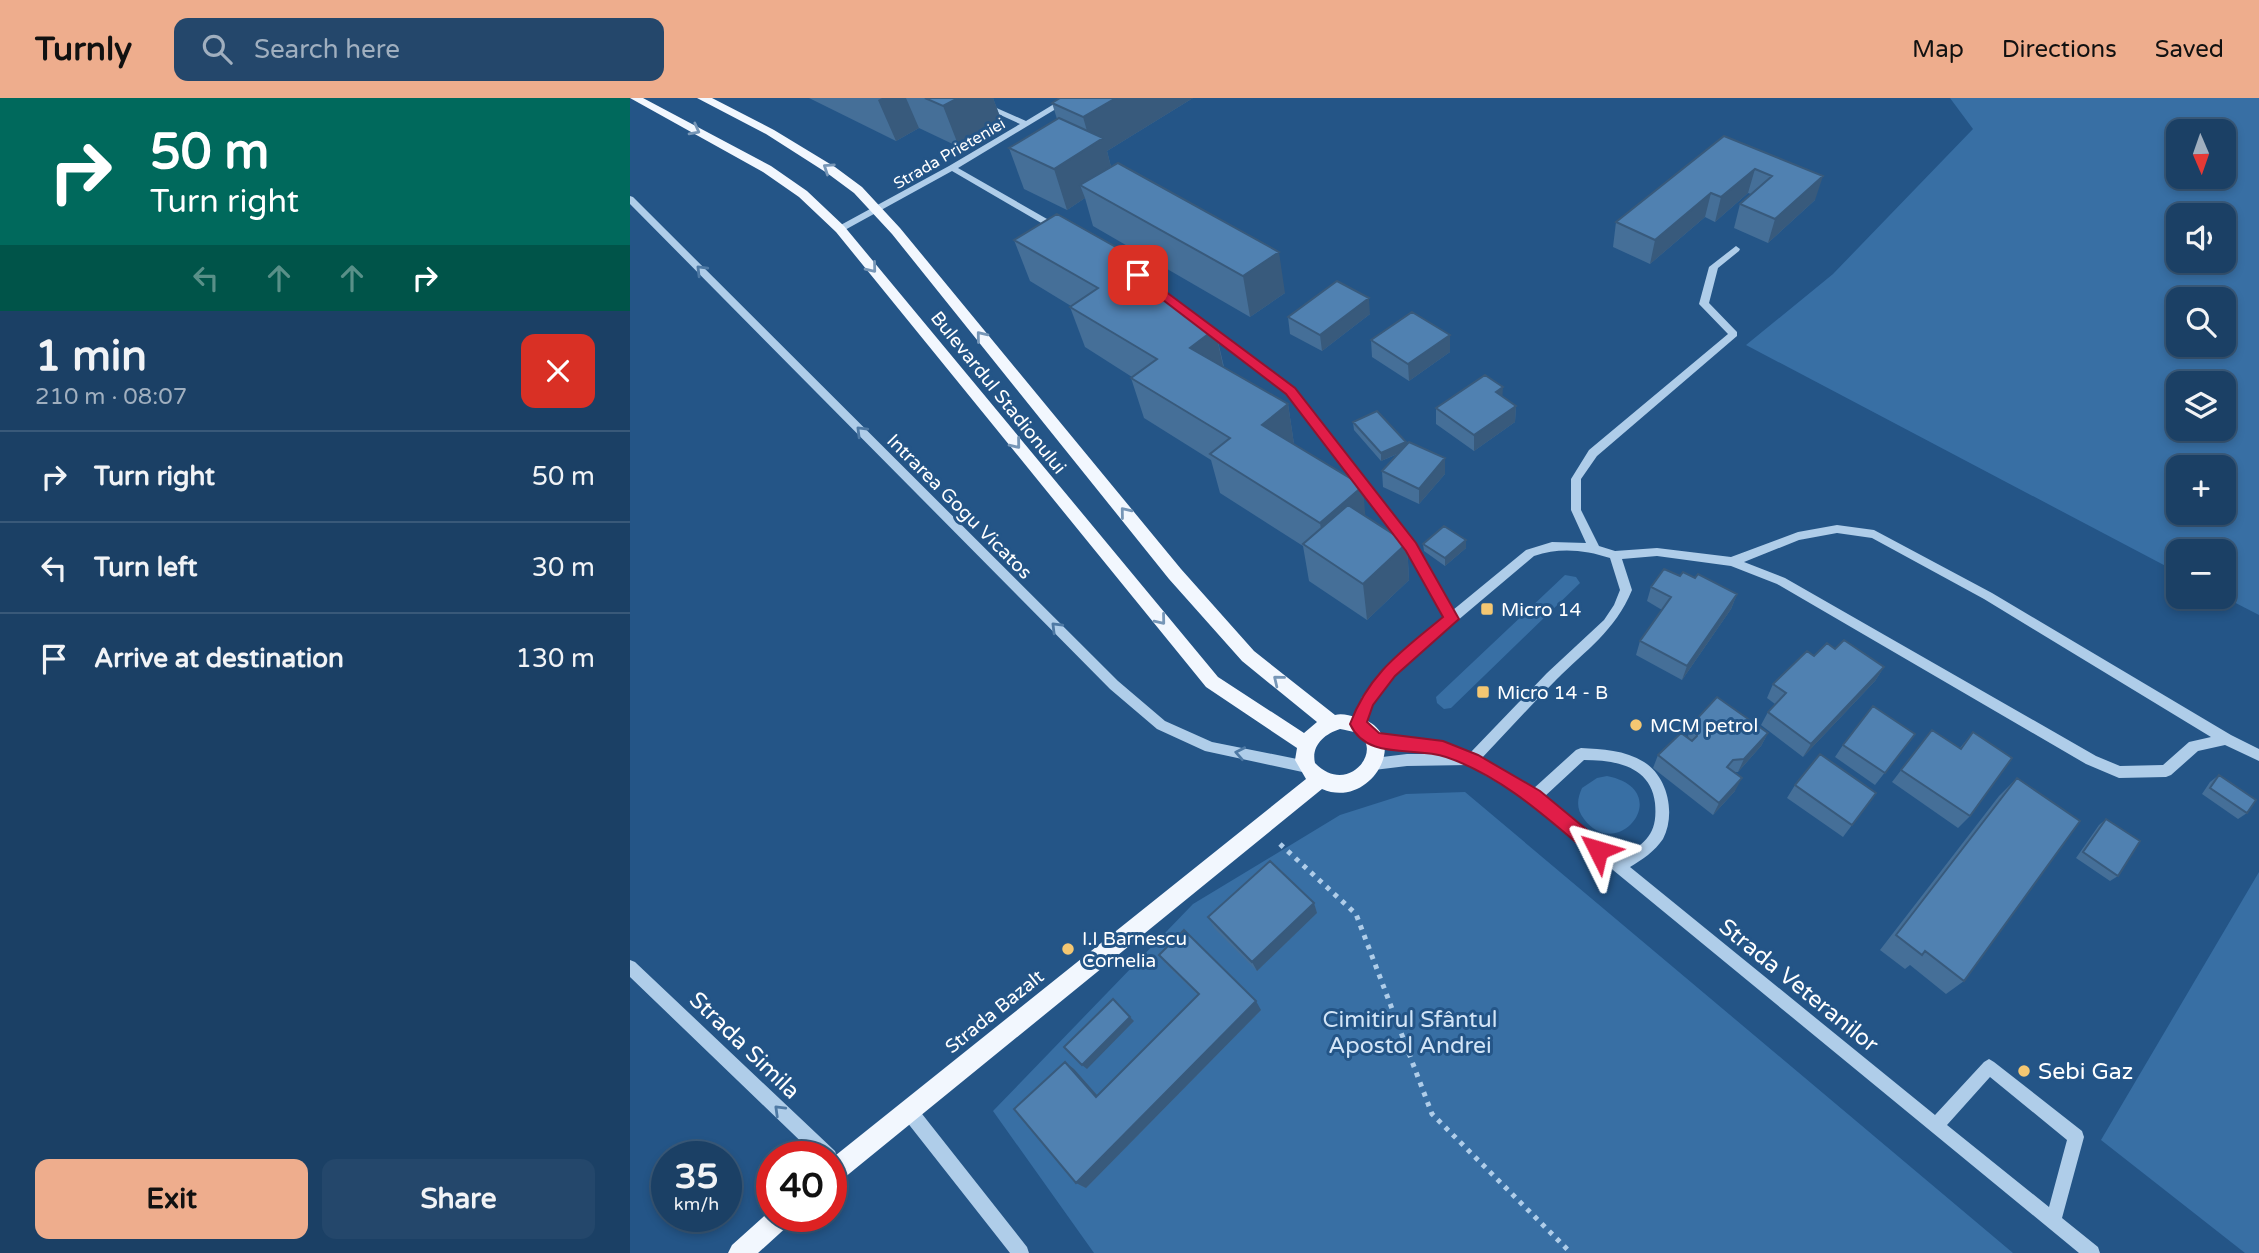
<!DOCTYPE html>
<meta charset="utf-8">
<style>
:root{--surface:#1b4065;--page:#24476b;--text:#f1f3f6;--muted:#a0afbf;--line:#395979;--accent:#eead8d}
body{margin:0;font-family:"Varela Round",sans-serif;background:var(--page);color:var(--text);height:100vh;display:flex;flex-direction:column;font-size:26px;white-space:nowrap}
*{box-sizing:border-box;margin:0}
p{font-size:23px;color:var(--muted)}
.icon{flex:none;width:38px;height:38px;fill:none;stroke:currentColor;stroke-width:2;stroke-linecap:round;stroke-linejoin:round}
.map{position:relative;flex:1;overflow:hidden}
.sheet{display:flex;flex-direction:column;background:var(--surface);width:630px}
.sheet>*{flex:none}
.banner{background:#00695c;color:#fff;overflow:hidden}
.needle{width:46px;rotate:178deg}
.controls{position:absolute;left:1536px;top:21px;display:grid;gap:14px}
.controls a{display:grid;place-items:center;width:70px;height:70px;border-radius:14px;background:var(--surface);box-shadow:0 4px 10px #0003,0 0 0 2px var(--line);font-size:35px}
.speed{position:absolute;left:21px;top:1043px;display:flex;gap:14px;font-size:35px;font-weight:700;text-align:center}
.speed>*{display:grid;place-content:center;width:91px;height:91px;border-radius:50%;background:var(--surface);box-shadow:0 4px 10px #0003,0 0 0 2px var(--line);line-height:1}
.speed small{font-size:18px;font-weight:400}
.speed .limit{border:10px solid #d22;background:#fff;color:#111}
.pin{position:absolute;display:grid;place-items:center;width:60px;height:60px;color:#fff;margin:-30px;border-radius:14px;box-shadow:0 4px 10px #0006}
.me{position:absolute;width:77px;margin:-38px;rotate:310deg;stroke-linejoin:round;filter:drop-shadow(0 0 5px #0008)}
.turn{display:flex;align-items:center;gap:24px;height:147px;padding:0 35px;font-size:32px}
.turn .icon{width:91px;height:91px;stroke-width:2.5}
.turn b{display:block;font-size:49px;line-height:60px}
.lanes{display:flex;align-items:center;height:66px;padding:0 35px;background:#0003;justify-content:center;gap:35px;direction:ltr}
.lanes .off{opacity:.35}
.round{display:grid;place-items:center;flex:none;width:74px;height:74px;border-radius:14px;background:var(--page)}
.overview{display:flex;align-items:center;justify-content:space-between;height:119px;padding:0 35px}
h1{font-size:42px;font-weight:700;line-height:52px}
.primary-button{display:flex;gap:14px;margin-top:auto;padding:14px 35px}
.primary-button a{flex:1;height:80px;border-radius:14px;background:var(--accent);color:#111;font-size:28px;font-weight:700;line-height:80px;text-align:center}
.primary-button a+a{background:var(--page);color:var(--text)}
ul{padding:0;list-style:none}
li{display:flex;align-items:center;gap:21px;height:91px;padding:0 35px;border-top:2px solid var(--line)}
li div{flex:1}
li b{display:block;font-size:26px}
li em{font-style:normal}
header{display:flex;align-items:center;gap:42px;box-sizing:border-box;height:98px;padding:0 35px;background:var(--accent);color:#111}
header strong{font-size:33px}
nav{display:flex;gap:38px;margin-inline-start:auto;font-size:24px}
.search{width:490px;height:63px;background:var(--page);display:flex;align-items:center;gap:18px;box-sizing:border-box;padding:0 24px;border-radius:14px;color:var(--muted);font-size:26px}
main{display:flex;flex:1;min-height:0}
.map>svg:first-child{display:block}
.green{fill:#386fa4;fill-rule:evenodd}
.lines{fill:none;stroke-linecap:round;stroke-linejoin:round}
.path{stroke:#afcde9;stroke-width:5;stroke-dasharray:4.5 6;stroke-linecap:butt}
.minor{fill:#afcde9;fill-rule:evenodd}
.major{fill:#f2f7fe;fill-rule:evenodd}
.wall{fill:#456f98}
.shaded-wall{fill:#385a7c}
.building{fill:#5081b1;stroke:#385a7c;stroke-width:2}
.oneway{stroke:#7696b7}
.oneway2{stroke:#4e79a4}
.route{fill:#e11d48;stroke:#92132f;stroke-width:2}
.poi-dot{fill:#f4c772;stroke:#245587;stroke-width:2.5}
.labels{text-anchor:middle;stroke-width:6;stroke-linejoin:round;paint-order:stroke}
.far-street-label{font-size:16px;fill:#fff;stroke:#245587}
.street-label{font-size:19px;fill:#fff;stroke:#245587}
.poi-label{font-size:19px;fill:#fff;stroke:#245587;text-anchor:start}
.near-street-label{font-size:23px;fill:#fff;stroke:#245587}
.near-park-label{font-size:23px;fill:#d3e5f7;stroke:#245587}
.near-poi-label{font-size:23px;fill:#fff;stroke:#245587;text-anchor:start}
</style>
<header>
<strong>Turnly</strong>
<div class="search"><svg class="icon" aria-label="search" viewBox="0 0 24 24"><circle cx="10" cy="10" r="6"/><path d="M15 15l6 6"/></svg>Search here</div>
<nav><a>Map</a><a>Directions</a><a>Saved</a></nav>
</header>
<main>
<section class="sheet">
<div class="banner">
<div class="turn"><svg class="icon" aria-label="right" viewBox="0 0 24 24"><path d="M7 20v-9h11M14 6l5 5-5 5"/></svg><div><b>50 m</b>Turn right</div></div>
<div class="lanes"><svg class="icon off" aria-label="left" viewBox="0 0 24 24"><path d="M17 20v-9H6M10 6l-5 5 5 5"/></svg><svg class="icon off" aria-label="ahead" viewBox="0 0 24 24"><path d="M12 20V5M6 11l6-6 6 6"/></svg><svg class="icon off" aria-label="ahead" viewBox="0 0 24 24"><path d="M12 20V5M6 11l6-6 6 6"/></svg><svg class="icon" aria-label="right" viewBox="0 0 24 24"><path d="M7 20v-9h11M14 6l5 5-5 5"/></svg></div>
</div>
<div class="overview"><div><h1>1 min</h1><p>210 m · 08:07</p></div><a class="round" style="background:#d93025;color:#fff"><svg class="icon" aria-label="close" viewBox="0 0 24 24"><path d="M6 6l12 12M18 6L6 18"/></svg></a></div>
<ul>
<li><svg class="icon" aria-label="right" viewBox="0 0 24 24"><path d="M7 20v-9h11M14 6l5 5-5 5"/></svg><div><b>Turn right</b></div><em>50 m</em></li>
<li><svg class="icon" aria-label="left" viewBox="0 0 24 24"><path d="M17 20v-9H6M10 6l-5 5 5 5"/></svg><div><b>Turn left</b></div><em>30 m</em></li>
<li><svg class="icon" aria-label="arrive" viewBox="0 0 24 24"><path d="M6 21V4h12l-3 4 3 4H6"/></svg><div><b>Arrive at destination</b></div><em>130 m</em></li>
</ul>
<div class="primary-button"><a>Exit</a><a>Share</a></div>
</section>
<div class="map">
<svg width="1629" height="1155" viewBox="0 0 1629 1155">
<rect width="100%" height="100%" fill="#245587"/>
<!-- green -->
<path class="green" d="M1320 0H1629V517L1594 499V453H1549V475L1116 247 1203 176 1343 31ZM1549 33H1594V79H1549ZM1549 117H1594V163H1549ZM1549 201H1594V247H1549ZM1549 285H1594V331H1549ZM1549 369H1594V415H1549Z
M935 477 946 479 950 485 821 610 814 611 807 605 806 599Z
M977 678C1047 692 988 767 954 721 946 711 947 701 952 690L967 680Z
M835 694 1383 1155H464L363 1013 563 806 710 717 776 696Z
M1629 774V1155H1615L1471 1042Z"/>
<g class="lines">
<!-- path -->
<path class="path" d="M650 746 726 816 802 1016 941 1155"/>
<!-- minor -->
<path class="minor" d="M333 0H344L396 23 434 0H444L328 70 431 129V133H425L322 73 213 133H207V129L319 68 390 26Z
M0 98 3 99 488 583 535 623 582 644 677 663 682 665 683 669 682 673 677 675 575 653 527 631 480 591 0 106Z
M1106 148 1110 151 1109 153 1088 170 1079 205 1107 234V238L967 358 951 381V412L969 448 985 453 1027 450 1101 459 1168 434 1207 427 1244 432 1362 495 1601 637 1629 651V663L1595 647 1568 653 1541 677 1536 679 1489 680 1456 666 1147 486 1101 468 1027 458 992 461 1002 492C985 533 956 552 926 582 900 608 876 635 851 661L903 691 946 652 951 650C972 651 995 652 1014 664 1038 679 1046 716 1033 741 1025 753 1012 762 1000 769L1305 1017 1354 964 1359 961 1364 964 1452 1033 1454 1039 1432 1120 1468 1149 1470 1155H1449L899 703 838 667 777 668 744 672 739 670 738 666 739 662 744 660 777 656H811L745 648 740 646 739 642 740 638 745 636 813 645 840 655 917 575 974 522 984 507 990 492 980 460C955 452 930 449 904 458L763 577 741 605 732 630 728 631 724 630 722 626 732 599 755 569 815 519 777 452 656 295 508 181 513 178 516 179 664 291 785 446 823 512 896 452 922 444 956 445 941 412V381L959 352 1098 236 1069 206 1079 169ZM1207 435 1242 440 1354 501 1581 639 1559 644 1533 667 1490 668 1466 658 1155 480 1114 464 1169 442ZM954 662C985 662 1021 668 1025 705 1028 737 1015 745 990 761L914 699ZM1360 979 1437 1042 1419 1109 1317 1027Z
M0 862 5 864 205 1053 207 1059 205 1065 201 1066V1059H187L0 879Z
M279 1005 285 1007 397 1149 399 1155H380L273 1019 271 1013 273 1007Z"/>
<!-- major -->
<path class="major" d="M0 0H13L141 68 177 93 214 128 588 579 674 635 687 624 612 563 539 481 262 136 224 95 197 75 136 36 67 0H82L144 32 205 69 232 89 270 130 551 471 624 553 705 617C713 615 719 618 727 619 785 634 742 713 692 691L209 1084 201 1087V1061L676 681 665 662 667 650 576 589 206 134 169 99 133 74ZM710 631C715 632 722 633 727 635 755 651 718 699 685 665 681 648 694 636 710 631Z
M142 1111V1118H164L160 1126 128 1155H98L102 1147Z"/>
</g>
<!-- wall -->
<path class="wall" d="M179 0H363L372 24 329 49 289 30 266 43Z
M563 0 477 53 481 69 655 195 620 219 463 128 455 100 437 112 394 91 379 50 427 21 422 5Z
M1094 38 1185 102 1138 145 1104 130 1110 106 1121 96 1118 95 1085 124 1075 119 1020 166 983 149 986 124Z
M384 142 518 167 527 198 585 231 594 269 658 306 664 346 736 418 777 445 779 482 737 522 679 483 673 448 590 395 581 362 514 320 501 280 502 279 455 249 440 209 441 208 400 183Z
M740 216 692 253 660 236 658 219Z
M820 237V254L779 283 742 259 741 242Z
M873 299 886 308 885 324 844 353 806 326V310Z
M723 324 776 344V348L815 360V376L789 406 753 389 752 373 770 355 751 363 724 332Z
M793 446 836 450 815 468 794 453Z
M1050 478 1065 480 1107 496 1101 511 1052 582 1006 557 1010 543 1032 512 1017 503 1021 489Z
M1205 551 1254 569 1245 583 1173 659 1131 627 1138 614 1145 606 1137 600 1143 586 1184 558Z
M1063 625 1138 635 1131 648 1108 674H1104L1105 693 1083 717 1023 670 1028 657 1059 640 1058 638Z
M1302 632 1330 650 1343 634 1340 718 1328 730 1262 684Z
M1285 636 1245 687 1205 659 1213 647Z
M1589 677 1617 715 1608 721 1572 696 1580 684Z
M1387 680 1334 883 1316 896 1280 867 1275 871 1250 852 1369 698Z
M1165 687 1246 695 1213 739 1157 700Z
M1476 721 1488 778 1480 783 1446 760 1469 727Z
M684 805 687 815 627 873 584 830 578 819Z
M529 857 631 912 456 1090 446 1085 435 964 444 971 468 998 568 897 536 866Z"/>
<!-- shaded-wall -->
<path class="shaded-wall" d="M252 0H276L289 30 266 43 248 2Z
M328 0H363L372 24 329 49 313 8Z
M486 0H563L477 53 484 81 450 87 455 100 437 112 424 71 461 47 453 19Z
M1125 71 1118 95 1085 124 1091 99Z
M1193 78 1185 102 1138 145 1145 121Z
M1081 95 1075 119 1020 166 1025 142Z
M649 154 655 195 620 219 613 178Z
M518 167 530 208 497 181Z
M739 200 740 216 692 253 690 237Z
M585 231 594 272 560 250Z
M820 237V254L779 283 778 266Z
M873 289 872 305 866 294Z
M658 306 664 346 632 327Z
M886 308 885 324 844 353V337Z
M776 344V352L751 363V355Z
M815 360V376L789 406V391Z
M733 388 736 426 696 461 690 425Z
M836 442V450L815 468V460Z
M777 445 779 482 737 522 733 486Z
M1107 496 1101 511 1052 582 1057 568Z
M1254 569 1245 583 1173 659 1181 646Z
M1138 635 1131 648 1108 674 1114 661Z
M1112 680 1105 693 1083 717 1089 705Z
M684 805 687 815 627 873 622 864Z
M626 903 631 912 456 1090 446 1085Z
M500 919 504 923 457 971 452 967Z
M435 964 444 971 475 1006 466 999Z"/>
<!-- building -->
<path class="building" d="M295 0H328L313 8Z
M430 0H486L453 19 422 5Z
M429 20 473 40 424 71 379 50Z
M1094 38 1193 78 1145 121 1110 106 1142 78 1125 71 1091 99 1081 95 1025 142 986 124Z
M488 65 649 154 613 178 450 87Z
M427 116 518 167 497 181 585 231 560 250 658 306 632 327 733 388 690 425 580 356 600 340 501 280 527 261 440 209 468 190 384 142Z
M707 183 739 200 690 237 658 219Z
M782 214 820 237 778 266 741 242Z
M855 277 873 289 866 294 886 308 844 337 806 310Z
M747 313 776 344 751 355 723 324Z
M779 344 815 360 789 391 752 373Z
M718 407 777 445 733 486 673 446Z
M814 428 836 442 815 460 793 446Z
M1034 471 1050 478 1053 474 1065 480 1068 476 1107 496 1057 568 1010 543 1041 499 1021 489Z
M1214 542 1254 569 1181 646 1138 614 1156 595 1143 586 1177 553 1184 558 1197 545 1205 551Z
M1087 599 1138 635 1114 661 1103 662 1097 669 1112 680 1089 705 1028 657 1051 635 1062 643 1067 638 1063 625Z
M1243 608 1285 636 1255 675 1213 647Z
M1302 632 1331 651 1343 634 1382 660 1340 718 1271 672Z
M1190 656 1246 695 1222 727 1165 687Z
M1589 677 1626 702 1617 715 1580 690Z
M1387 680 1450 723 1334 883 1295 853 1292 857 1266 837Z
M1476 721 1510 743 1488 778 1453 754Z
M640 763 684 805 622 864 578 819Z
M554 832 626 903 446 1085 384 1011 435 964 466 999 569 896 529 857Z
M483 901 500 919 452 967 434 949Z"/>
<!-- one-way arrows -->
<defs><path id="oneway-chevron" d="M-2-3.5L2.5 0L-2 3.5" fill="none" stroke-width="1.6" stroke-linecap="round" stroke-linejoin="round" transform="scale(1.75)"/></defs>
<g class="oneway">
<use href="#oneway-chevron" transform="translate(65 32) rotate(28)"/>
<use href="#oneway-chevron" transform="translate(198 70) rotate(-146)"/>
<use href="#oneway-chevron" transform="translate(242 170) rotate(51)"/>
<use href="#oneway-chevron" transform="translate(351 238) rotate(-129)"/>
<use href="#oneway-chevron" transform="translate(386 346) rotate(51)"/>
<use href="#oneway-chevron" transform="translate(495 414) rotate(-129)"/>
<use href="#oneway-chevron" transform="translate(531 522) rotate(51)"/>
<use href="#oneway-chevron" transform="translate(648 582) rotate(-141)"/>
</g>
<g class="oneway2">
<use href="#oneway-chevron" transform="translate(71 172) rotate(-135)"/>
<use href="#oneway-chevron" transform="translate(231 333) rotate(-135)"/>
<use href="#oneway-chevron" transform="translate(426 529) rotate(-135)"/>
<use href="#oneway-chevron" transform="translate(610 655) rotate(-169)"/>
<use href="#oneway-chevron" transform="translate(149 1012) rotate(-136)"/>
</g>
<!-- route -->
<path class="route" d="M508 173 665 290 786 445 829 521 765 578 743 607 737 624 749 635 813 643 848 657 910 693 974 746 977 752 974 758 968 760 962 758C917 720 872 678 816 659 784 648 737 663 720 626 739 575 772 553 813 519L776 453 656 296 503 179V174Z"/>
<!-- markers -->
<g class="poi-dot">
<rect x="850" y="504" width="14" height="14" rx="3.5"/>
<rect x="846" y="587" width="14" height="14" rx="3.5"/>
<circle cx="1006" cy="627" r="7"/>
<circle cx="438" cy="851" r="7"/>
<circle cx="1394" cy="973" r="7"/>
</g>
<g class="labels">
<!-- far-street labels -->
<g class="far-street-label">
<text transform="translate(319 55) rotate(-30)" y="6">Strada Prieteniei</text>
</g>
<!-- street labels -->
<g class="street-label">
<text transform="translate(369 294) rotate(51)" y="7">Bulevardul Stadionului</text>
<text transform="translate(330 408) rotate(45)" y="7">Intrarea Gogu Vicatos</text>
<text transform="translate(364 913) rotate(-39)" y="7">Strada Bazalt</text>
</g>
<!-- poi labels -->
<g class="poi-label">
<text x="871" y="518">Micro 14</text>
<text x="867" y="601">Micro 14 - B</text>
<text x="1020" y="634">MCM petrol</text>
<text x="452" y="847">I.I Barnescu<tspan x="452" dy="22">Cornelia</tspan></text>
</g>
<!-- near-street labels -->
<g class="near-street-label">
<text transform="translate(1169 887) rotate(39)" y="8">Strada Veteranilor</text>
<text transform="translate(115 947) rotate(44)" y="8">Strada Simila</text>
</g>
<!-- near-park labels -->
<g class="near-park-label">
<text x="780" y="929">Cimitirul Sfântul<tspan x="780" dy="26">Apostol Andrei</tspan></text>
</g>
<!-- near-poi labels -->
<g class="near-poi-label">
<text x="1408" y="981">Sebi Gaz</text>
</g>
</g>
</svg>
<div class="controls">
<a><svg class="needle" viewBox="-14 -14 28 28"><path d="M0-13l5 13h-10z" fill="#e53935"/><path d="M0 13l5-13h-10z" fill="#a0afbf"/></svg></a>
<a><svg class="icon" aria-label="sound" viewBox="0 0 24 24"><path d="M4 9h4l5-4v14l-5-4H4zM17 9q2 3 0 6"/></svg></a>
<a><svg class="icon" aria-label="search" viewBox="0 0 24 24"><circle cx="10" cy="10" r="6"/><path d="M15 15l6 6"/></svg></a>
<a><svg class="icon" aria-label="layers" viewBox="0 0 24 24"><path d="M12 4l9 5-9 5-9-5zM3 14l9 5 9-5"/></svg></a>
<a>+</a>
<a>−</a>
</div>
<div class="speed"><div>35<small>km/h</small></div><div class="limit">40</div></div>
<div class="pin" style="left:508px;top:177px;background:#d93025"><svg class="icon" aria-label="arrive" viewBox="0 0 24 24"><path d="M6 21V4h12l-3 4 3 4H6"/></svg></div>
<svg class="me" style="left:968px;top:752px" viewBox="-20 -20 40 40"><path d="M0-17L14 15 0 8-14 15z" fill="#e11d48" stroke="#fff" stroke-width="4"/></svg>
</div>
</main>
